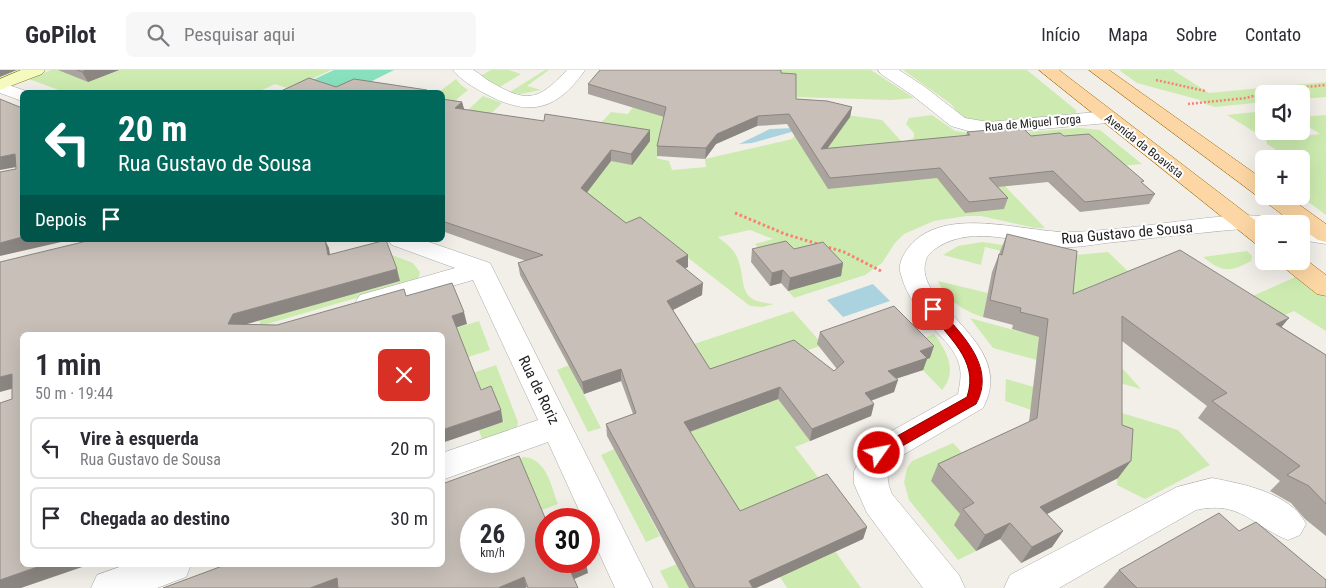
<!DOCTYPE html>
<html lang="pt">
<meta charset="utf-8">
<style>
:root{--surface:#fff;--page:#f7f7f7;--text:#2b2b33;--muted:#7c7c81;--line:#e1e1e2}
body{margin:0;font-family:"Roboto Condensed",sans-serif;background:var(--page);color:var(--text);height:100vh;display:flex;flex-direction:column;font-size:19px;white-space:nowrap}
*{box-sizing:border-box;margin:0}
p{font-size:16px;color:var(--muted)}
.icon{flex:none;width:28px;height:28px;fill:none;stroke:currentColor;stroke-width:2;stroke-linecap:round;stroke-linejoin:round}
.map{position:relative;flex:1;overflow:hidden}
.side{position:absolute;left:20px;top:262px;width:425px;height:235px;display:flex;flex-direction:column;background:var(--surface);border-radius:8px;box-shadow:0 5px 20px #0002}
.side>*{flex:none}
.guide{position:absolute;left:20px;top:20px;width:425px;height:152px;border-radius:8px;box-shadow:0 5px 20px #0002;background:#00695c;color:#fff;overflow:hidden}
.tools{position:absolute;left:1255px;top:15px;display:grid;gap:10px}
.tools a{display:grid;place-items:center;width:55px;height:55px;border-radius:8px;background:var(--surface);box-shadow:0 5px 20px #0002;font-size:25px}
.speed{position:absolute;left:460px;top:438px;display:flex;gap:10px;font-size:25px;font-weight:700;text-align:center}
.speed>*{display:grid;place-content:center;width:65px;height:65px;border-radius:50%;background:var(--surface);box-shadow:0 5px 20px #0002;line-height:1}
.speed small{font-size:12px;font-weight:400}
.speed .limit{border:8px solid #d22;background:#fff;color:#111}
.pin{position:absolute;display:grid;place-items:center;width:42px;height:42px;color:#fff;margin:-21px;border-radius:10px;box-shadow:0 2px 8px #0006}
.me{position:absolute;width:55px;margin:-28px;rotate:57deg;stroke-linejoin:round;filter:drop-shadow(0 0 4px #0008)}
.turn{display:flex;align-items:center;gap:18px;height:105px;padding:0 15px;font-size:22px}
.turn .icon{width:65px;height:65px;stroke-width:2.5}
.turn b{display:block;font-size:35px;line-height:42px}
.then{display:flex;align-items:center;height:48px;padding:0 15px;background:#0003;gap:10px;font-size:19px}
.round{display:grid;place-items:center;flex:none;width:52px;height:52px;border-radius:8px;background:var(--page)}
.overview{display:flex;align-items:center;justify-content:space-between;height:85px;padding:0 15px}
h1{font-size:30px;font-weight:600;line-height:38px}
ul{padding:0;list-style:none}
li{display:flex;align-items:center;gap:15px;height:62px;margin:0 10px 8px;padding:0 5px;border:2px solid var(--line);border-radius:8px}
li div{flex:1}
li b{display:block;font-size:19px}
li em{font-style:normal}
header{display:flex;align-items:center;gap:30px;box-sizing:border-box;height:70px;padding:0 25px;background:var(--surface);border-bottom:1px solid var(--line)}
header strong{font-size:24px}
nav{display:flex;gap:28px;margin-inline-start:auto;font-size:18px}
.search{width:350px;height:45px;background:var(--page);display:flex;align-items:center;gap:12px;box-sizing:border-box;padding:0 18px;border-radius:8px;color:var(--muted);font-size:19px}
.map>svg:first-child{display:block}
.grass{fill:#cdebb0}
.pitch{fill:#88e0be}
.water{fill:#aad3df}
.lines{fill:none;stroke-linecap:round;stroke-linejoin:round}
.street-casing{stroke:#a9a9a9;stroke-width:1}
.secondary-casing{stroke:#707d05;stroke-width:1}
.primary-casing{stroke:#a06b00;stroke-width:1}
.path-far1{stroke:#fa8072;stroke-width:2.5;stroke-dasharray:2 2;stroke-linecap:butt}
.path{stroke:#fa8072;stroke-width:3;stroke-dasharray:2.5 2.5;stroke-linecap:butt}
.street{fill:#fff;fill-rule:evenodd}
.secondary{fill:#f7fabf;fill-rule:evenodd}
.primary{fill:#fcd6a4;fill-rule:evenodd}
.wall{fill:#aba49e}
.shaded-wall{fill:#8b8681}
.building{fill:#c7bfb8;stroke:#8b8681;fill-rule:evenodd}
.route{fill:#d40000;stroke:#8a0000}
.labels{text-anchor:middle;stroke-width:4;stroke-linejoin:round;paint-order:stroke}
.far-street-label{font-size:12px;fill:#222;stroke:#fff}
.street-label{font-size:15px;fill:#222;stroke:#fff}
</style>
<header>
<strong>GoPilot</strong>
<div class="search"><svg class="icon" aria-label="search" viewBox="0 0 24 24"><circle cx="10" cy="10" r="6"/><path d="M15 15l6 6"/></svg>Pesquisar aqui</div>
<nav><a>Início</a><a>Mapa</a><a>Sobre</a><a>Contato</a></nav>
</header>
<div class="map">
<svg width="1326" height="518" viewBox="0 0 1326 518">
<rect width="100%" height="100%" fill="#f2efe9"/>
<!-- grass -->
<path class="grass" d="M51 0H331L290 19 275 14 258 22H64L29 9Z
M491 0H509L521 4 498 18 480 6Z
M545 0H549L527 16 541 20 520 24 510 22Z
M658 0H731L670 76 656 88 669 91 672 100 706 97 705 89 792 69 798 61 833 43 882 50 902 72 914 68V63L906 54 909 48 932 45 955 61 984 65 1080 58 1100 60 1142 94 1110 97 964 73 1045 158H1035L981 146H967L934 151 904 164 895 173 882 193 865 205 794 228 788 221 840 205 766 188 755 174 773 169 750 160 718 167C725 173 733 178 737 187 748 212 734 231 774 234L763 237 750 236 646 155 627 165 537 68 598 56 611 42 628 44Z
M775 0H871L914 28 891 30 795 27Z
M903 0H1027L1076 40V43L980 53 968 51 957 42 951 34Z
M1119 0H1173L1209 23 1326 12V27L1301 29V24H1264V32L1215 37 1208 35 1200 30 1137 13Z
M456 9 461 15 468 20 443 41 442 22H439Z
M483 26 502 33 474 60 450 56Z
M1264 41V61H1274L1256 63 1227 45Z
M1326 45V145L1300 126H1301V89H1275V79L1267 74 1266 70 1320 64 1301 52V47Z
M982 172 1075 185 1108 182 1129 202C1111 209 1078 216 1070 234L1068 198 985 177 981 195 943 185 958 176Z
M379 180 413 193 420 202 418 210 260 256 259 244Z
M1247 181 1252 186 1251 191C1229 203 1222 202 1203 187Z
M1298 206 1326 228V261L1294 241 1281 247 1250 227Z
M938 211 988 223 983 247C965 242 945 229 938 211Z
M793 241 823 275 788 287 765 312 810 371 795 377 824 415 738 452 683 364 762 334 724 328 688 276Z
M970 248 1054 271 1053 281 1124 300 1141 319 993 278Z
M479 251 490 280 453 292 443 262Z
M934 264C947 281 958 302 942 320L916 293 930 288 914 272Z
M496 295 518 352 517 357 483 373 479 360 504 352 494 329 484 332 473 303Z
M569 295 601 358 588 362 557 300Z
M1006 309 1034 317 1031 340 1005 331Z
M1122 343 1178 360 1210 395 1145 429 1117 415Z
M953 373 971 392 964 438 976 481 958 490 909 430 904 412 907 398 912 391Z
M614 379 660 466 646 472 601 385Z
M524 387C547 389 551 416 558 434L539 441 516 389Z
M835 481 861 518H787L780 507Z
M677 494 689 518H669L660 501Z"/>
<!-- pitch -->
<path class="pitch" d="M334 0H394L350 22 302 15Z"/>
<!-- water -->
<path class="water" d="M794 58 795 61 752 73 739 74 770 59Z
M873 214 890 231 843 247 827 230Z"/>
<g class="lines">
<!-- street casing -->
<g class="street-casing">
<path id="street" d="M453 0C459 0 468 0 473 0 478 2 484 8 489 11 527 33 537 32 567 0H585C556 42 528 47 484 23 473 17 461 10 453 0Z
M878 0H899L925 17 965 48 988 52 1107 41 1114 43 1117 47 1114 51 1107 53 988 64 975 63 951 56 912 25 881 4Z
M0 12 29 22H22V31L0 23Z
M1239 145 1267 146 1285 149 1289 154H1264V159C1242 158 1221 161 1200 163 1168 166 1137 170 1106 173 1091 175 1076 178 1061 177 1022 174 974 154 938 177 933 180 928 184 926 190 911 235 1019 271 983 338L891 392C886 404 887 412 892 424L959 505 965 518H923L867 443 854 414V401L868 374 958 324C960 314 962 304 959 294 955 280 944 270 935 260 920 243 907 227 901 205 898 196 901 189 906 181 940 131 1026 164 1073 162 1128 160 1184 149 1239 145Z
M1301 156 1326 160V174L1301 170Z
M388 170H423L490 193 653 518H615L589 461V449H583L548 372 442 410V383L538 350 473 210 369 240 360 237 356 231 360 225 455 198 392 175Z
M1212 408C1243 414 1291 423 1306 454L1300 465 1288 470C1252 456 1241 430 1196 440L1059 518H1004L1010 505 1177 417Z
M125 495H191L186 507 157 518H91L97 505Z"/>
</g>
<!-- secondary casing -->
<g class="secondary-casing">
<path id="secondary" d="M21 0H45L42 4 0 20V9Z"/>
</g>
<!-- primary casing -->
<g class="primary-casing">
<path id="primary" d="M1039 0H1059L1264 157V176L1256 174Z
M1089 0H1109L1264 110V126H1287L1326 154V172L1318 170 1301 158V154H1295L1264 131 1261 126 1256 125Z
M1301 186 1326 205V226L1317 224 1283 197 1280 191H1301Z"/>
</g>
<!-- path-far1 -->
<path class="path-far1" d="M1156 10 1205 21
M1188 34 1246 28 1277 20 1326 15"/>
<!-- path -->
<path class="path" d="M735 143 785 164 844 182 883 202"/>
<!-- street -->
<use href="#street" class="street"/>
<!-- secondary -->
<use href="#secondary" class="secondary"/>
<!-- primary -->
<use href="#primary" class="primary"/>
</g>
<!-- wall -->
<path class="wall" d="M58 0H119L88 12Z
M781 3 796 29 852 37 850 47 827 79 966 66 967 62 1031 66H1064L1142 113 1155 124 1149 134 1080 142 1048 112 998 117 1008 128 1004 139 965 143 937 108 828 119 787 54 757 56 716 74 705 89 657 86V76L664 47 588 24V14Z
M442 29 462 32 464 40 544 51 650 60V71L632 95 611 91 587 122 626 153 688 185V197L685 198 702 225 673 240 710 299 834 301 837 299 817 274 820 262 930 288 927 289 923 300 896 309 894 322 871 331 874 334 871 346 810 371 778 329 690 362 740 441 867 457 863 469 756 518H689L607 366 606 354 633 344 621 311 584 324 520 205 518 193 526 191 442 161Z
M1007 164 1073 224 1282 257 1326 285V466L1305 449 1291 433 1270 421 1280 411 1198 348 1207 336 1122 271 1118 408 1047 444 1063 461 1052 477 1021 493 1000 469 976 481 954 455 960 444 931 411 938 394 1029 352 1039 267 1012 259 1013 255 983 247 992 202Z
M752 179H794L843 193 841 206 788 221 781 213 770 216 751 192Z
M1239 461 1326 518H1103L1119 500Z"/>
<!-- shaded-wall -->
<path class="shaded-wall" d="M0 0H17L0 7Z
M86 0H119L88 12 82 2Z
M462 32 465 42 455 38Z
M852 37 850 47 819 90 821 79Z
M758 46 757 56 716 74 705 89 706 78 717 64Z
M650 60V71L632 95 631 84Z
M611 80V91L582 129 581 118Z
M15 84 22 96 0 100V87Z
M22 167V170H70L0 186V173Z
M325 170 329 178 332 197 328 185Z
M688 185V197L676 203V191Z
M843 193 841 206 788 221 790 208Z
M397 199 400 211 240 256 228 254 233 244Z
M783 200 781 213 770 216 772 203Z
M703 213 702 225 667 243V231Z
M464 242 467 254 455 258 452 246Z
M1289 248 1275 265 1276 254Z
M934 276 930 288 927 289 923 300 885 312 888 301 920 281Z
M621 299V311L584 324 582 312Z
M12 304 22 316 0 322V307Z
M898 310 894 322 861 334 865 323Z
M780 317 778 329 683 364 684 352Z
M874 334 871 346 810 371 812 359Z
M501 340 503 352 442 373V360Z
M1131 391 1118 408 1029 453 1040 437Z
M1010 453 1000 469 976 481 985 465Z
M867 457 863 469 756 518H748L749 511Z
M1063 461 1052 477 1021 493 1032 477Z
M586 493 588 503 572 510 570 500Z
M43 495H88L21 518H0V510Z
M524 507 527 517 525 518H498Z
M337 508 343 518H310Z"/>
<!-- building -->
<path class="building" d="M77 0H86L82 2Z
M600 0H781V3L796 4V29L827 31 852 37 821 79 970 65 967 62 1022 57 1031 66 1060 63 1064 66 1089 64 1144 111 1141 112 1155 124 1085 132 1053 101 989 108 1008 128 969 132 940 98 830 108 789 44 758 46 717 64 706 78 657 76 666 37 588 14Z
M309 8 336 17 354 9 427 20 424 22H279Z
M0 29 22 38V167L0 173V102L16 99 15 84 0 87Z
M442 29 462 32 455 38 544 51 545 44 650 60 631 84 611 80 581 118 626 153 640 147 688 185 676 191 703 213 667 231 710 299 794 270 834 301 844 292 820 262 894 236 934 276 920 281 927 288 888 301 898 310 865 323 874 334 812 359 780 317 684 352 740 441 827 404 867 457 749 511 753 518H695L606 354 636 343 621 299 582 312 518 193 543 185 442 151Z
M1007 164 1077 181 1073 224 1180 180 1289 248 1276 254 1326 285V434L1309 416 1287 405 1300 396 1212 331 1227 323 1122 246V355L1133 359 1131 391 1040 437 1063 461 1032 477 1010 453 985 465 963 439 974 433 938 394 1037 348 1048 249 1020 242 1021 238 990 230 999 184 1002 185Z
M91 170H325L328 185 386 170 397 199 233 244 228 254 277 255 404 219 406 226 452 213 464 242 452 246 481 320 491 316 501 340 442 360V265H22V495H43L0 510V333L12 329V304L0 307V192Z
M786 171 794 179 823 172 843 193 790 208 783 200 772 203 752 179Z
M519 386 546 450V491H586V493L570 500 578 518H528L524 507 498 518H338L337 508 310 518H163L225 495H442V414ZM471 449H514V491H471Z
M1219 443 1239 461 1256 452 1326 510V518H1137L1119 500Z"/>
<!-- route -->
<path class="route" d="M933 235 937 236C960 263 997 296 976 334L883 387 879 388 874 387 872 383 874 379 967 327C980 289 946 267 928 239Z"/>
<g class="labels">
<!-- far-street labels -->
<g class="far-street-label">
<text transform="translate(1033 53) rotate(-5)" y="4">Rua de Miguel Torga</text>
<text transform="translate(1144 76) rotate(38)" y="4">Avenida da Boavista</text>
</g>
<!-- street labels -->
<g class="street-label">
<text transform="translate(1127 163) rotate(-5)" y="5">Rua Gustavo de Sousa</text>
<text transform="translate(539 320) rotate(64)" y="5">Rua de Roriz</text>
</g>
</g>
</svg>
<div class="tools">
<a><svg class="icon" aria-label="sound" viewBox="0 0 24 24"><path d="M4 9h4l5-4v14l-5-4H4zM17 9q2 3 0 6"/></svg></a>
<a>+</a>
<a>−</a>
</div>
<div class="speed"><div>26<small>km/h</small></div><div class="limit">30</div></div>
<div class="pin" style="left:933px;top:239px;background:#d93025"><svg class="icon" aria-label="arrive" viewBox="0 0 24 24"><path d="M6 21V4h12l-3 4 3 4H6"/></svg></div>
<svg class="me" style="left:879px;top:383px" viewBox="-20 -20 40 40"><circle r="17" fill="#d40000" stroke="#fff" stroke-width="3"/><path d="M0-11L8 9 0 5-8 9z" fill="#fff"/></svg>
<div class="guide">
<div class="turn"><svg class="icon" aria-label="left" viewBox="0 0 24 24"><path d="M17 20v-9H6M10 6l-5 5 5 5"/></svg><div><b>20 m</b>Rua Gustavo de Sousa</div></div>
<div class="then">Depois<svg class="icon" aria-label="arrive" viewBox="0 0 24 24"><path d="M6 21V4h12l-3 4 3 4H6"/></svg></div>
</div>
<section class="side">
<div class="overview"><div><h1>1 min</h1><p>50 m · 19:44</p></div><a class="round" style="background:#d93025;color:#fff"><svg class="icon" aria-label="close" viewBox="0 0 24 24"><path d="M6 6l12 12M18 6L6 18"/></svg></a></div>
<ul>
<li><svg class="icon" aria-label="left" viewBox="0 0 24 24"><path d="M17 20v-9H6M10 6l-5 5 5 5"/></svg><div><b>Vire à esquerda</b><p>Rua Gustavo de Sousa</p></div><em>20 m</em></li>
<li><svg class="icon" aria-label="arrive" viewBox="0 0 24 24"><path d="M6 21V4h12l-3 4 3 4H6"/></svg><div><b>Chegada ao destino</b></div><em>30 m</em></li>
</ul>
</section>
</div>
